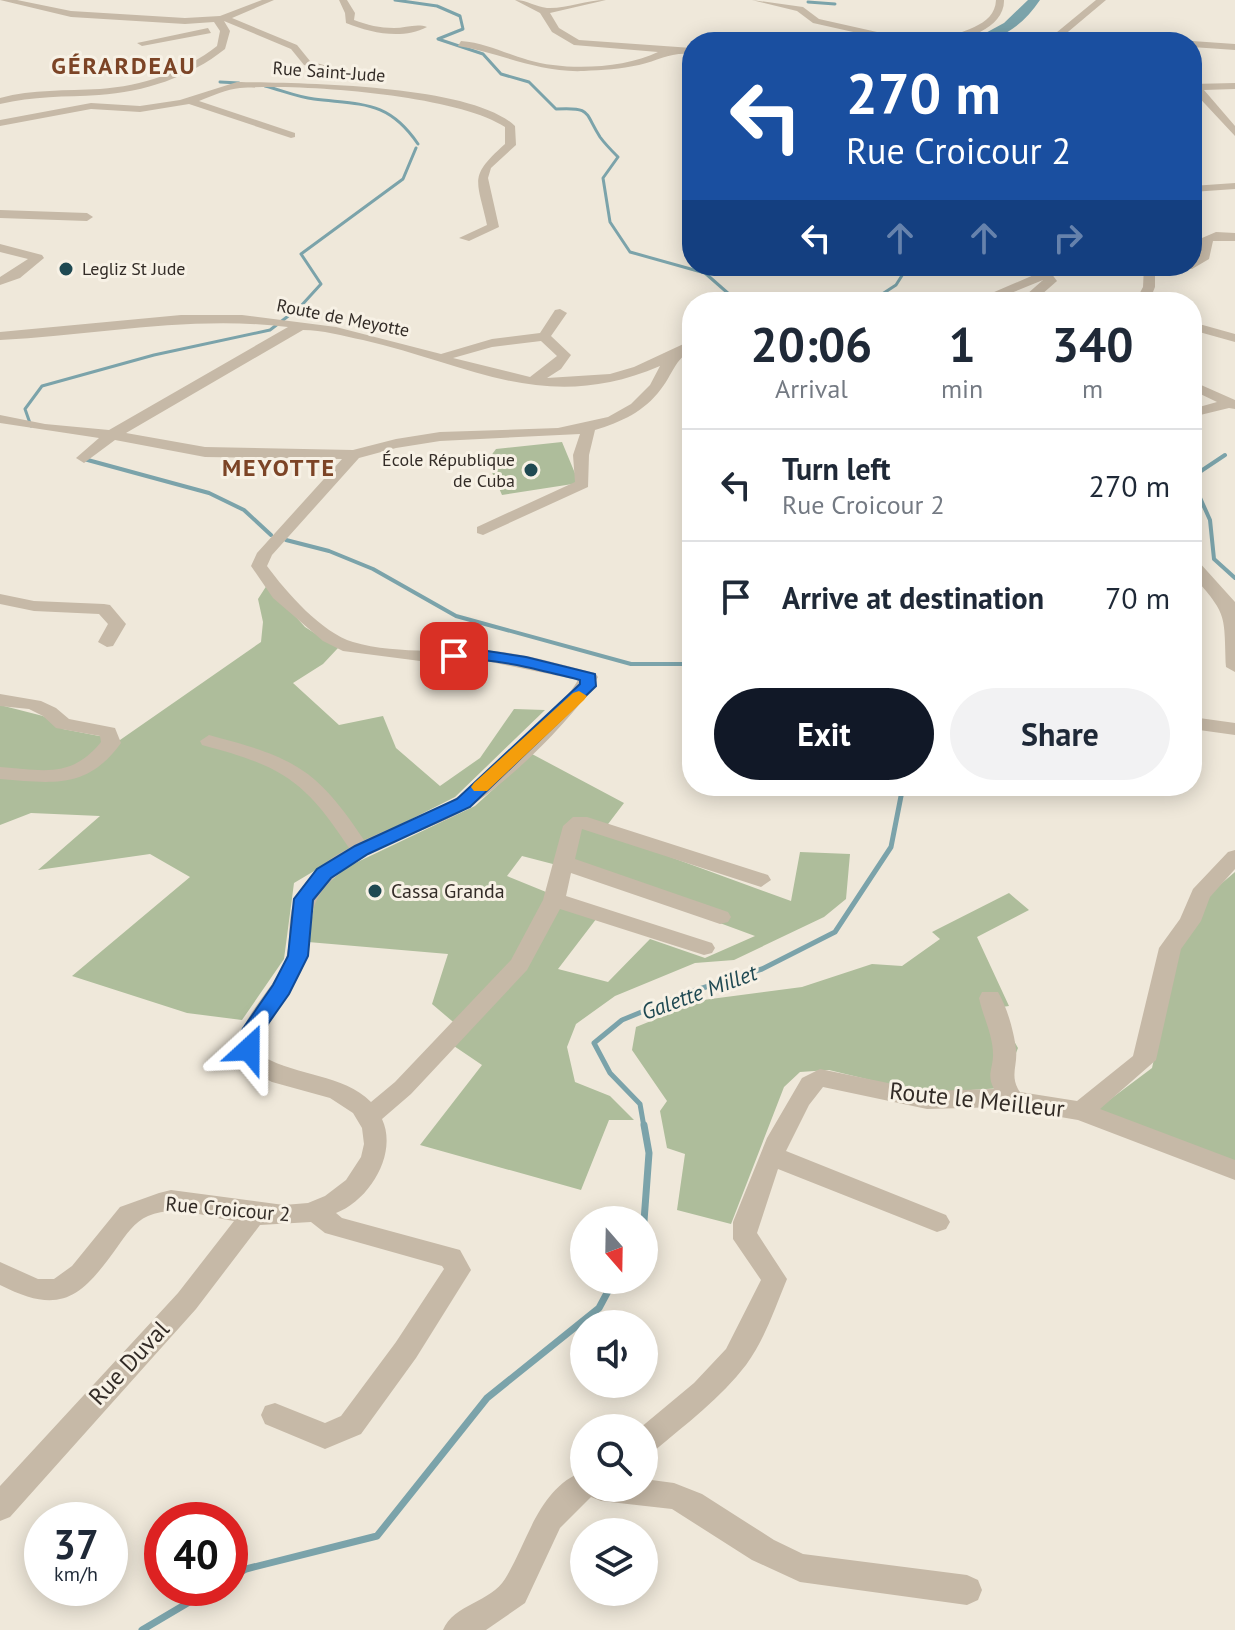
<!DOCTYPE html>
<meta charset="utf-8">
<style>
:root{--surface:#fff;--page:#f2f2f3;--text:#1f2937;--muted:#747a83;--line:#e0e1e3;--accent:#111827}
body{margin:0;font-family:"PT Sans",sans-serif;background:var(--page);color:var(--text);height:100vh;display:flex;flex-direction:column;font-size:30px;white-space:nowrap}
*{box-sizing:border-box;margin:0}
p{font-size:26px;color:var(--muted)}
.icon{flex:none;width:44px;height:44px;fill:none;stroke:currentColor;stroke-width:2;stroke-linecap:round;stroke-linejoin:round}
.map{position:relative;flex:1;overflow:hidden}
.details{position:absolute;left:682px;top:292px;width:520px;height:504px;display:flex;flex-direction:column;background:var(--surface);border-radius:32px;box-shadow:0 4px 20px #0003}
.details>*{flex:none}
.top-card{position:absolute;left:682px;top:32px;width:520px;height:244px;border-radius:32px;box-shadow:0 4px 20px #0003;background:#1a4fa0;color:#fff;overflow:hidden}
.needle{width:52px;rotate:160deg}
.controls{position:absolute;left:570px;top:1206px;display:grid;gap:16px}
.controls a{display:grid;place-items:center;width:88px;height:88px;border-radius:50%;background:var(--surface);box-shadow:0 4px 20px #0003;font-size:40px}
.speed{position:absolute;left:24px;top:1502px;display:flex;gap:16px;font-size:40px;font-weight:700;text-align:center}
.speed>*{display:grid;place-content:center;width:104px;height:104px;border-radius:50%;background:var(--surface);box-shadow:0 4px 20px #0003;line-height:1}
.speed small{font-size:20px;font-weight:400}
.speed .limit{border:12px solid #d22;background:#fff;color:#111}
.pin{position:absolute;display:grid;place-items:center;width:68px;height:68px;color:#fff;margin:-34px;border-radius:16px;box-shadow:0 4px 12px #0006}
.me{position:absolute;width:88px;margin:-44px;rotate:24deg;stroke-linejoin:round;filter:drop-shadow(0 0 6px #0008)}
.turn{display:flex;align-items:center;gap:28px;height:168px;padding:0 32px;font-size:36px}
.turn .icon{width:104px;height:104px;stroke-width:2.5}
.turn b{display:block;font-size:56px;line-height:68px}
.lanes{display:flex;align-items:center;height:76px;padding:0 32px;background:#0003;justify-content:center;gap:40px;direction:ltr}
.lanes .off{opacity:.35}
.eta{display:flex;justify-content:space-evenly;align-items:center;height:136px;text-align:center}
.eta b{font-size:48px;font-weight:600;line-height:56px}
.action{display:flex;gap:16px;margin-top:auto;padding:16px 32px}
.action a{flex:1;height:92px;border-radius:48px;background:var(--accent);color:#fff;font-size:32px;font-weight:600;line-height:92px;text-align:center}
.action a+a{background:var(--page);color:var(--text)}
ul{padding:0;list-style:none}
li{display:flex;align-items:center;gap:24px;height:112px;padding:0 32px;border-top:2px solid var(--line)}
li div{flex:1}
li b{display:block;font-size:30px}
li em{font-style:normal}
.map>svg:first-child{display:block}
.green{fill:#aebd9b;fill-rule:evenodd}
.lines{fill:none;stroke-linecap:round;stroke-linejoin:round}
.stream-far3{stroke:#7ba3aa;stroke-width:3}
.stream-far2{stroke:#7ba3aa;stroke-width:4}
.stream-far1{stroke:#7ba3aa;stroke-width:5}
.stream{stroke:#7ba3aa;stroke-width:7}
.river{fill:#7ba3aa;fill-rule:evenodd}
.minor{fill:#c6b9a7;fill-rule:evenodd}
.route{fill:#1a73e8;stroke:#114b97;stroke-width:2}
.slow{fill:#f59e0b}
.poi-dot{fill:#1f4952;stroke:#f7f1e5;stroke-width:3}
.labels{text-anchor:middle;stroke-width:6;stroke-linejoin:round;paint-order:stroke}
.far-street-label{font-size:18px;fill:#332c27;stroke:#f7f1e5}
.far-poi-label{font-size:18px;fill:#332c27;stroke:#f7f1e5;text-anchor:start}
.poi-label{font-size:20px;fill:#332c27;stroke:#f7f1e5;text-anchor:start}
.street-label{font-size:20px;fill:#332c27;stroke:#f7f1e5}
.water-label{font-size:22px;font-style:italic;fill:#1f4952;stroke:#f7f1e5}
.far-district-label{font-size:24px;font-weight:bold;letter-spacing:2px;fill:#7c4426;stroke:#f7f1e5}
.near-street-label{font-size:24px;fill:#332c27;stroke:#f7f1e5}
</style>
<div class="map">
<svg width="1235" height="1630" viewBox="0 0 1235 1630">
<rect width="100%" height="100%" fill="#efe8da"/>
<!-- green -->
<path class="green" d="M562 442 579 483 502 495 487 461 496 449Z
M267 585 305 627 338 648 323 664 293 683 339 725 383 716 396 748 440 786 480 758 514 709 545 710 455 797 346 852 294 883 284 959 242 1020 187 1013 72 976 190 877 150 854 38 870 100 816 31 813 0 825V705L43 716 63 729 120 740 261 642 263 622 258 599Z
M532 754 624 803 602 832 791 901 800 852 850 854 846 899 824 917 734 960 695 963 615 996 576 1024 567 1047 575 1082 610 1096 634 1120H609L581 1190 420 1145 482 1065 451 1044 465 1032 432 1004 448 954 308 942 316 893 347 867 475 806ZM522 856 576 870 755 936 705 958 650 939 608 982 558 969 600 914 507 876Z
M1235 872V1161L1096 1110 1152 1068 1181 939 1208 895Z
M1009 893 1029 910 977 937 1009 1006 995 1008 1018 1048 1002 1088 924 1093 829 1070 800 1072 784 1087 731 1224 677 1210 685 1154 667 1148 660 1111 667 1101 632 1050 636 1027 703 1000 802 987 872 964 902 966 940 939 932 932Z"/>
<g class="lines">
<!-- stream-far3 -->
<path class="stream-far3" d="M395 0 437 6 460 16 463 29 438 39 483 54 501 74 529 82 556 109C592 107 584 112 600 137 605 144 612 151 618 157L603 178 610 222 630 252 705 273 738 302
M808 2 835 4
M220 82 239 83
M265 86C281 90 297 97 314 99 362 105 388 100 418 144
M870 302 896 285 908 266
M31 426 25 409 42 386 154 355 270 330 300 307 321 284 301 254 403 179 416 148"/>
<!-- stream-far2 -->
<path class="stream-far2" d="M84 459 209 493 244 510 271 535
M1192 477 1225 455
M1192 480 1210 520 1214 559 1235 578
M286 540 329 551 373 569 456 616 631 664H692"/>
<!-- stream-far1 -->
<path class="stream-far1" d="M644 1127 640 1104 610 1073 594 1043 622 1020 690 992 762 969 835 932 891 847 903 786"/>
<!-- stream -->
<path class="stream" d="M644 1125 649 1153 644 1221
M230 1578 246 1569 377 1536 487 1398 599 1308 614 1280
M142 1630 213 1588"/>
<!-- river -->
<path class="river" d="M1028 0H1040C1023 25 1001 42 969 42L1004 23Z"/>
<!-- minor -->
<path class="minor" d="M0 0H17L71 11 185 18 220 16 262 0H274L232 18 297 45 310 61 347 72 342 75 304 65 291 49 224 21 230 31 225 49C190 77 144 92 99 95 65 97 33 96 0 104V98C33 89 66 91 100 89 142 86 184 72 217 46L220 31 214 22 185 24 71 17Z
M339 0H347L355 13 354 20C367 25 380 28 394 28 405 28 417 23 427 27 402 40 371 33 346 23L345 13Z
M515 0C527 0 536 7 547 8 566 9 586 0 606 0L550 13 559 28 579 40 692 48V54C669 52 660 60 639 65 621 69 602 70 584 71 538 73 501 53 458 46L461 41C486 43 504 53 528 60 565 71 623 69 658 52L574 45 552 32 540 13Z
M752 0 803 7 819 19 877 32 896 42H883L871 36 813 23 797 11Z
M996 0H1004C1005 28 963 42 940 42 958 30 995 28 996 0Z
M1096 0H1106L1056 42H1045Z
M208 28 211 33 142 46 137 43Z
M1110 35 1168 39 1173 42H1062Z
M1192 41 1235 44V50L1192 47V42H1189Z
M237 82C299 83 471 84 515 126L516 145 491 168 488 178 499 227 469 241 459 238 487 225C477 179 468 177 505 144V127C458 95 299 83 240 88 227 89 212 96 199 101L295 133V137L291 138 189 104 140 112 91 109 0 126V120L91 103 140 106 180 100Z
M1235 83V89L1204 90 1235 126V136L1192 90V84Z
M1235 183V189L1192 192V186Z
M0 210 87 213 93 217 87 221 0 218Z
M1216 232 1235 233V241H1213L1209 259 1192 269 1155 271V287L1149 302H1135L1143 287 1144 266H1192L1202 238Z
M0 244 42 255 44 258 20 278 0 285V277L28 259 0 252Z
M1043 271 1051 273 1057 281 1033 302H1018L1043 280 989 302H971Z
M560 309 567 313 551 336 571 355 561 369 547 378 610 374 634 367 692 340V350C674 360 673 374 661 389 644 412 621 422 595 430L589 455 588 487 483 535 477 533V527L575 482 573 455 580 434 440 441 396 448 359 458 272 555 267 566C286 592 322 633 353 642 375 649 404 650 426 651 445 653 463 649 481 650 520 652 558 664 595 673L598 677C576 718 496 795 454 816 410 838 355 850 323 890 304 913 315 948 299 976 286 1001 258 1027 264 1057 297 1076 343 1074 371 1102L395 1082 511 960 543 900 563 826 573 817H587L768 875 771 880 761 887 582 829 575 859 728 912 731 917 728 922 720 924 571 873 566 896 712 943 715 948 712 953 704 955 560 909 527 970 411 1094 382 1119C398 1153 370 1200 336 1213L342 1218 460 1250 471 1270 416 1358 361 1434 325 1449 265 1424 261 1415 265 1406 275 1403 325 1423 341 1416 396 1342 444 1269 442 1266 325 1233 311 1222 260 1225 196 1309 10 1517 0 1521V1486L178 1293 234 1221C206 1217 175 1204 148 1216 134 1222 126 1235 118 1246 81 1298 61 1316 0 1285V1262L38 1279H54L72 1266 120 1207 159 1193 171 1190 284 1205 308 1203 325 1196 346 1180 361 1157 364 1144 362 1128 353 1113 330 1098 272 1082 245 1068C222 1028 275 993 286 958 292 939 286 917 296 898 307 876 327 859 349 848 304 779 281 766 202 745L200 741 209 735 216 737C296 758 318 771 364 840 394 826 427 816 454 799 487 779 560 713 578 680L481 660 428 662 343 651 323 641 273 598 251 566 257 553 342 459 205 457 115 440 84 463 76 458 99 438 0 423V415L45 424 109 430 288 327C191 315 97 335 0 340V332L181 315H242L336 327 441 354 492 339 540 333 555 310ZM303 330C322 330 343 336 363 340 471 365 546 415 660 366L650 385 631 404 608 417 558 428 440 432 396 439 353 450 205 447 126 433ZM541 341 557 356 530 377 453 358 492 347Z
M1192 322 1235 334V342L1192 330Z
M1192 381 1235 400V409L1229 408 1192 417V409L1217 402 1192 390Z
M1192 560 1198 561 1235 602V672L1226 667C1224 614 1228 615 1192 575Z
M0 594 34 601 104 604 110 605 126 624 113 646 107 647 98 642 108 624 99 614 34 611 0 604Z
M0 694 41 701 56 708 69 719 115 728 121 743C87 790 52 783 0 779V767C43 770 71 779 101 742L100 736 56 728 43 716 29 709 0 706Z
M1192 717 1235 723V735L1192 729Z
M1235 850V869L1210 897 1201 921 1181 949 1156 1060 1100 1109 1235 1160V1180L1078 1120 1001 1107 927 1109 823 1087 809 1105 786 1151 946 1215 950 1222 946 1229 937 1232 778 1169 757 1233 787 1279C775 1308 765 1339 746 1365 721 1398 686 1424 654 1451L644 1455V1428H640L694 1383 726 1349 761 1280 733 1239V1222L767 1138 802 1078 820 1069 927 1091 994 1089C987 1076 992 1070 993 1057 994 1037 983 1017 979 998L982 992H998C1007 1007 1014 1032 1016 1049 1018 1066 1009 1076 1020 1092L1077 1101 1133 1056 1159 948 1180 919 1193 889 1228 852Z
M584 1471V1488H644V1479L674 1483 702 1494 774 1540 803 1554 967 1575 978 1580 982 1590 978 1600 967 1605 800 1582 752 1560 672 1509 601 1501 591 1497 560 1528 525 1603 486 1630H443C454 1604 491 1602 505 1579 528 1542 538 1488 584 1471Z"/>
</g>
<!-- route -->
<path class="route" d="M481 650 526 657 595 674 596 686 470 807 368 854 331 878 313 900 308 956 289 994 263 1031 256 1054H241L238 1049 242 1030 273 985 288 956 294 899 317 869 355 846 457 799 580 684V680C548 672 515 663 482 660 470 659 455 664 446 656L454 651Z"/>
<!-- slow -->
<path class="slow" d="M579 691 587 696 584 700 487 791H474L471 787 474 783 573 693Z"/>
<!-- markers -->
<g class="poi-dot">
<circle cx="66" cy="269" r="8"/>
<circle cx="531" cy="470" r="8"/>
<circle cx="375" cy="891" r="8"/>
</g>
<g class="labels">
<!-- far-street labels -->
<g class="far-street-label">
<text transform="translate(329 72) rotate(4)" y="6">Rue Saint-Jude</text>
<text transform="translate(343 318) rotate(11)" y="6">Route de Meyotte</text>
</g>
<!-- far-poi labels -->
<g class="far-poi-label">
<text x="82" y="275">Legliz St Jude</text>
<text x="515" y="466" text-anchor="end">École République<tspan x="515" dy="21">de Cuba</tspan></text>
</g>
<!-- poi labels -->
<g class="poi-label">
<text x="391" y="898">Cassa Granda</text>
</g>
<!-- street labels -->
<g class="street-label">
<text transform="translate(228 1209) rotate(5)" y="7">Rue Croicour 2</text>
</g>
<!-- water labels -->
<g class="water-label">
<text transform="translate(699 992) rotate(-20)" y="8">Galette Millet</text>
</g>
<!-- far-district labels -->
<g class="far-district-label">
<text x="124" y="74">GÉRARDEAU</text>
<text x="279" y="476">MEYOTTE</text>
</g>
<!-- near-street labels -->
<g class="near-street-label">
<text transform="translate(977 1100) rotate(6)" y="8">Route le Meilleur</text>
<text transform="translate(129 1363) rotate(-47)" y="8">Rue Duval</text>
</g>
</g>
</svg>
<div class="controls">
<a><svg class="needle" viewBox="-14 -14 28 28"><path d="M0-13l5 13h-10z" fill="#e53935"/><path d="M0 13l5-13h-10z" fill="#747a83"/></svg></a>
<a><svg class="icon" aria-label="sound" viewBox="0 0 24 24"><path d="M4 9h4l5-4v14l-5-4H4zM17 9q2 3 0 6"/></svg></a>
<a><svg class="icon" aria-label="search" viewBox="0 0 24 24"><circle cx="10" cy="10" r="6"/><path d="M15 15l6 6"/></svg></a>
<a><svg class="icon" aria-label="layers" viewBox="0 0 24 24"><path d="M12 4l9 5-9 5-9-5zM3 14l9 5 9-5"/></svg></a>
</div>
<div class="speed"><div>37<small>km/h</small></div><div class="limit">40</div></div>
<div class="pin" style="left:454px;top:656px;background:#d93025"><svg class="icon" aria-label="arrive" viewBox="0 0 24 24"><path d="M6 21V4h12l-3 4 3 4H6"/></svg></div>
<svg class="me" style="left:249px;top:1049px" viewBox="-20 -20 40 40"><path d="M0-17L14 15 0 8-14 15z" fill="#1a73e8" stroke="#fff" stroke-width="4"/></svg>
<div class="top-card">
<div class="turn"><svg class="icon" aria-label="left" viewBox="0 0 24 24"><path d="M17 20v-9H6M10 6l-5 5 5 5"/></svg><div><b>270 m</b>Rue Croicour 2</div></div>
<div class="lanes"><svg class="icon" aria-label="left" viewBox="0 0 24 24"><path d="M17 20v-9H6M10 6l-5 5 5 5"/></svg><svg class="icon off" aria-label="ahead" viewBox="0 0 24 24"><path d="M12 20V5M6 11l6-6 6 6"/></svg><svg class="icon off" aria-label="ahead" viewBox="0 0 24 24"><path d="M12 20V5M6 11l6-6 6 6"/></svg><svg class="icon off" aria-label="right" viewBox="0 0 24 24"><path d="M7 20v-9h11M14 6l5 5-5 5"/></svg></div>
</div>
<section class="details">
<div class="eta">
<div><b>20:06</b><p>Arrival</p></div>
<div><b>1</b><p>min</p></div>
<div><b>340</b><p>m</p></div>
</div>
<ul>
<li><svg class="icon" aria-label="left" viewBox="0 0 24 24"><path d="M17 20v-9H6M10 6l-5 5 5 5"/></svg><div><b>Turn left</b><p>Rue Croicour 2</p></div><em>270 m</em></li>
<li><svg class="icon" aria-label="arrive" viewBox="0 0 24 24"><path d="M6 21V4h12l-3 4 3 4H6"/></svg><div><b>Arrive at destination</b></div><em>70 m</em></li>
</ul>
<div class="action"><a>Exit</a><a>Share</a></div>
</section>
</div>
